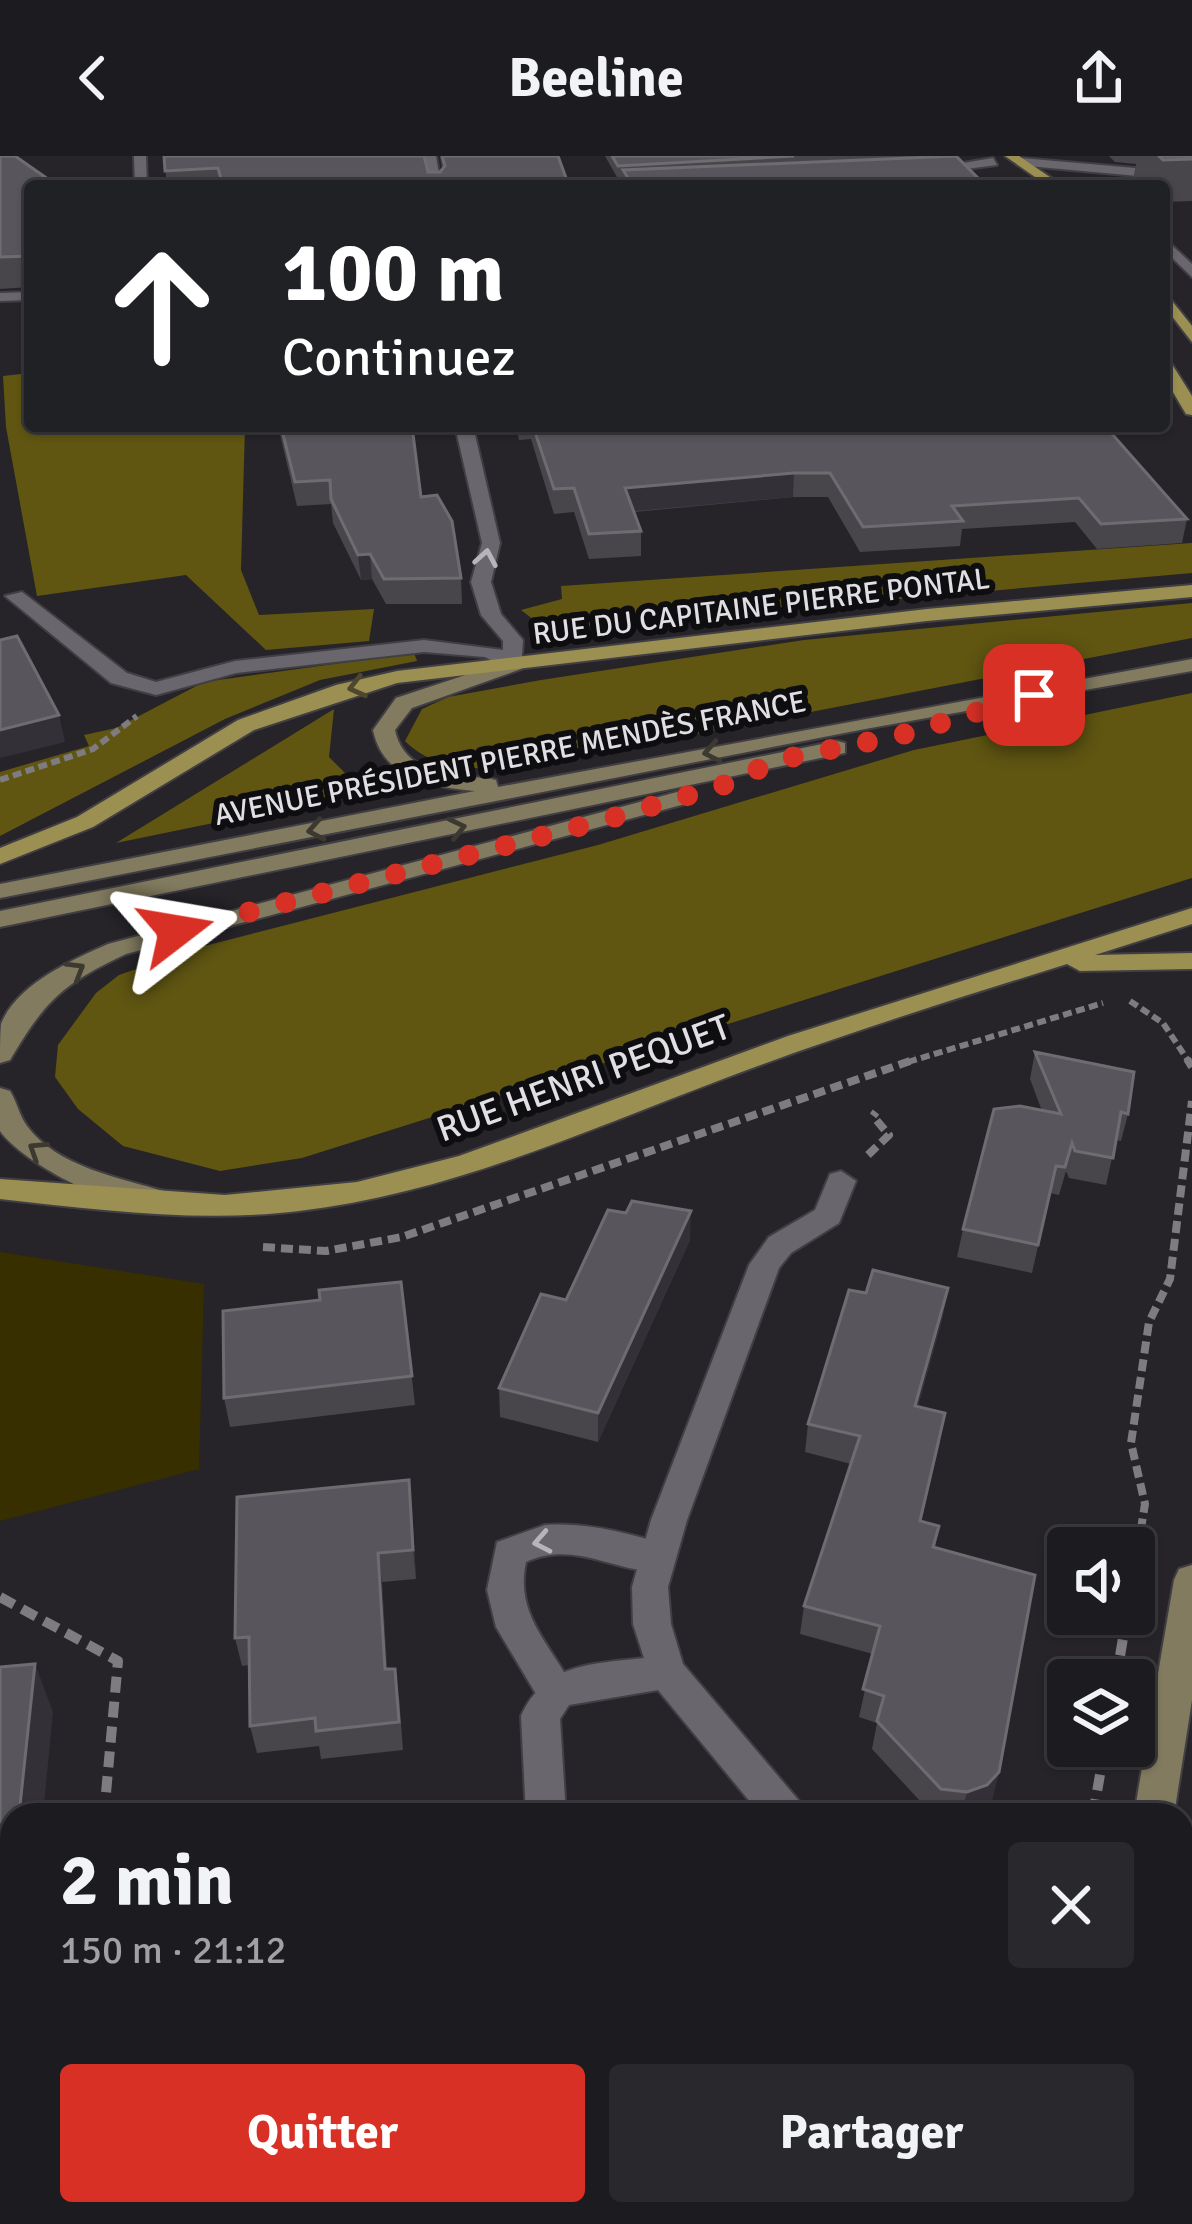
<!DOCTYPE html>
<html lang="fr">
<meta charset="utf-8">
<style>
:root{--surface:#1c1b1f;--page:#29282c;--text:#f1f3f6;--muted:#a0a1a4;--line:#3a393d;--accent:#d93025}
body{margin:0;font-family:Signika,sans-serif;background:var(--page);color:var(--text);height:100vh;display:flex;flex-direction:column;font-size:45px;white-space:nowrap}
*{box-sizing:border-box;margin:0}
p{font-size:39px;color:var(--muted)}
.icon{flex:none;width:66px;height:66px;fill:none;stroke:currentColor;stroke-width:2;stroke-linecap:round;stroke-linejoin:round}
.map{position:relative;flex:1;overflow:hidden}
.side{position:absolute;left:0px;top:1647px;width:1194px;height:423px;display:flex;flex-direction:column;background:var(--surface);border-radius:36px 36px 0 0;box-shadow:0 3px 9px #0004,0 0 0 3px var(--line)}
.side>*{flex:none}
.hud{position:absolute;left:24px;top:24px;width:1146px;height:252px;border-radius:12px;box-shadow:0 3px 9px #0004,0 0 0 3px var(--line);background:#202124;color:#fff;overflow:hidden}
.buttons{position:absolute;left:1047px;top:1371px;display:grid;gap:24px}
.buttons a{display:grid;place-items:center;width:108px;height:108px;border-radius:12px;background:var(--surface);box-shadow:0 3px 9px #0004,0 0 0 3px var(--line);font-size:60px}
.pin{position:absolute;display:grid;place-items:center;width:102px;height:102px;color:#fff;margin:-51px;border-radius:24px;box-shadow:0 6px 18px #0006}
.me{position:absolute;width:132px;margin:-66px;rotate:76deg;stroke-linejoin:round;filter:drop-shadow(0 0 9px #0008)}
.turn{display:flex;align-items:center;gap:42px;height:252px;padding:0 60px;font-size:54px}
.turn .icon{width:156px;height:156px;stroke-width:2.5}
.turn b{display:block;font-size:84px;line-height:102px}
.round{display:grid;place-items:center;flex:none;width:126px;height:126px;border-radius:12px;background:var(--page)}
.head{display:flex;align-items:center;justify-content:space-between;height:204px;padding:0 60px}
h1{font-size:72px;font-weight:800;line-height:90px}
.cta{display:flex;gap:24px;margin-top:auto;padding:24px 60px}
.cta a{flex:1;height:138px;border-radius:12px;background:var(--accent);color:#fff;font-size:48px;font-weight:800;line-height:138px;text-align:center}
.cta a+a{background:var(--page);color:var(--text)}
header{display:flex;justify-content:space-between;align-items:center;height:156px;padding:0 60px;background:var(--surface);font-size:54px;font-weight:800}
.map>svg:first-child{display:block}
.green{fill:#372f00}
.forest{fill:#605612}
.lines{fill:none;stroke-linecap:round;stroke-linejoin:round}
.lane-casing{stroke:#413f44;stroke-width:4}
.street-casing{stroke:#413f44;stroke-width:4}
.secondary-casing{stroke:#413f44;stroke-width:4}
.primary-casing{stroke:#413f44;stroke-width:4}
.path-far2{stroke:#7e7c81;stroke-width:6;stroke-dasharray:9 4.5;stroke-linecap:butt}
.path-far1{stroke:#7e7c81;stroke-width:8;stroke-dasharray:12 6;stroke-linecap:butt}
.path{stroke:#7e7c81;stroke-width:10;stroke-dasharray:16 9;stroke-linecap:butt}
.lane{fill:#69666d;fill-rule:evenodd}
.street{fill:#69666d;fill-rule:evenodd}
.secondary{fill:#827b5f;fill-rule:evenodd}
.primary{fill:#9b9051;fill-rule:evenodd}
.wall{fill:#48464b}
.shaded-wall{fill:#333137}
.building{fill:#58565c;stroke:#6e6c71;stroke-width:3}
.oneway{stroke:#b7b5ba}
.oneway2{stroke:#4d482d}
.oneway3{stroke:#3c3930}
.route{stroke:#d93025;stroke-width:21;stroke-dasharray:0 37.8}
.labels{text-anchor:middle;stroke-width:12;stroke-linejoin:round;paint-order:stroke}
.far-street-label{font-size:30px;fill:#e1dfe3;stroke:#0e0d10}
.street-label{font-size:36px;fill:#e1dfe3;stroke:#0e0d10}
</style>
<header><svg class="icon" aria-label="back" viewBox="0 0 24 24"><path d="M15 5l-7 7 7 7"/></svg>Beeline<svg class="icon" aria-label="share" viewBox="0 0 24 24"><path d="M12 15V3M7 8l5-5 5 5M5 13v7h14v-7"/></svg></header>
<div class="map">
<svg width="1192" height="2068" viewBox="0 0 1192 2068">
<rect width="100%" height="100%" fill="#262429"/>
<!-- green -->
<path class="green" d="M0 1096 204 1128 199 1313 0 1365Z"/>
<!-- forest -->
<path class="forest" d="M30 217V270H245L241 414 259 459 374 453 369 485 266 494 186 419 37 440 6 271 3 220Z
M1192 387V417L547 474 521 454 562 443 561 430Z
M1192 447V482L518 613C477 612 436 616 405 585L422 553 448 541 541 524 804 484Z
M414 497 417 505 320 524 225 563 0 680V616L89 590 84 579 116 572 204 526Z
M1192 537V722L302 1002 220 1015 123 990 78 953 55 921 58 889 96 837 119 819 193 793 598 689 914 594Z
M334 553 329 601 364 636 116 687Z"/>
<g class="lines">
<!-- lane casing -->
<g class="lane-casing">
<path id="lane" d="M30 136V144L0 145V137Z
M545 1369C587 1366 630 1377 669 1390L674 1401 669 1412C628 1426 579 1381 526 1406 514 1461 554 1491 575 1536L570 1548 556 1553 542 1548 496 1471 487 1434 497 1386Z"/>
</g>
<!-- street casing -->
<g class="street-casing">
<path id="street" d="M134 0H146L147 30H135Z
M424 0H436L441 30H429Z
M993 2 997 9 927 18 921 14Z
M1021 2 1192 17V25L1017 9Z
M669 23 664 30H568L574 26Z
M1164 82 1192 108V121L1164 94Z
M455 270H473L500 387 491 426 501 458 523 484 521 513H507L485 501 424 496 236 517 156 539 111 527 5 440 22 436 127 517 156 526 235 505 424 484 503 494V485L481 459 471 426 482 387Z
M841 1015 856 1025 839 1067 791 1097 779 1112 687 1364 668 1431 671 1468 683 1508 800 1646 806 1659H761L658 1534 569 1549 560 1563 566 1659H526L521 1560C545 1507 591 1508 644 1502L633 1468 632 1431 651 1364 749 1109 769 1081 815 1054 830 1018Z
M1182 2051 1189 2068H1141L1137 2058H1182Z
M320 2058H372L368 2068H316Z"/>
</g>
<!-- secondary casing -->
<g class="secondary-casing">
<path id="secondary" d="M514 503 525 509 521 513 412 552 395 574C404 617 450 620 488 622L496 624 498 631 1192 503V515L865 573 0 742V728L475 635C432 631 383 623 373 574L396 542Z
M837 585 845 587V597L0 771V755Z
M677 636 689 643 685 648 126 798C62 828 45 845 10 904L0 907C0 895 0 879 1 868 17 828 72 804 108 788Z
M0 932 10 935C17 946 19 959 27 970 57 1011 120 1022 167 1036L171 1043 167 1050C127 1062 24 1009 0 975Z
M1192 1409V1544L1174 1659H1134L1174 1424 1179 1413Z
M1004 2058H1053L1049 2068H1000Z"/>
</g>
<!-- primary casing -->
<g class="primary-casing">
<path id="primary" d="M1005 0H1019L1063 30H1048Z
M1164 135 1192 170V186L1164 150Z
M1164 203 1170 205 1192 240V259L1186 258 1164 221Z
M1192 429V441L927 465 397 527 254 574 93 671 0 708V692L77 661 238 564 336 529 397 515 927 453Z
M1192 752V768L1095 799 1192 797V813L1080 815 1067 808C952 844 836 880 723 923 585 975 447 1038 299 1055 200 1067 99 1054 0 1043V1023L225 1039 357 1026 459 1000 788 880Z"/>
</g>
<!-- path-far2 -->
<path class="path-far2" d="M0 624 93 593 137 560
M1130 845 1163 867 1189 906
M908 906 1103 847"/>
<!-- path-far1 -->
<path class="path-far1" d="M1187 903 1192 911
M868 999 889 979 873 960 876 956
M263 1091 326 1095 402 1081 916 903
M1135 1410 1145 1348 1131 1287 1149 1166 1170 1123 1192 945"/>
<!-- path -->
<path class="path" d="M1134 1415 1135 1407
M0 1441 118 1505 104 1659
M1116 1524 1127 1458
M1093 1659 1105 1590
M67 2068 68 2058
M954 2068 959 2058"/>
<!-- lane -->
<use href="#lane" class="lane"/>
<!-- street -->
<use href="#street" class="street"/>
<!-- secondary -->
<use href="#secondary" class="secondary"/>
<!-- primary -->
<use href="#primary" class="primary"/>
</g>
<!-- wall -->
<path class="wall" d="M0 0 30 30V131L0 133Z
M164 0 428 16H440L442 13 440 0H558L569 30H167Z
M605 0H939L986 30H623V22L618 23Z
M1109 0H1192V45L1164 46V30H1139L1133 24 1136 8 1115 6Z
M278 270H412L421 341 461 422 462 448H386L372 423 361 424 333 367 331 348 297 350Z
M516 270H1105L1187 363 1182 387 1097 393 1075 366 962 373 960 390 860 396 828 341H793L634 356 641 375V400L589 403 574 356 554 358 531 283 519 284Z
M1035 896 1128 958 1121 985 1116 984 1106 1029 1069 1022 1066 1015 1059 1039 1050 1037 1032 1117 957 1101 963 1073 1042 955 1030 923Z
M690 1084 598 1286 500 1261 499 1232 566 1144Z
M401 1126 415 1249 230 1271 224 1242 320 1144Z
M943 1160 918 1250 940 1286 921 1366 939 1370 935 1392 999 1616 992 1643 980 1656 971 1659H933L872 1593 877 1567 859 1561 873 1498 800 1478 804 1450 851 1308 805 1296 808 1268Z
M412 1353 416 1423 382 1426 387 1513 399 1541 403 1594 321 1603 319 1590 257 1597 250 1570V1509L242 1510 235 1482Z"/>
<!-- shaded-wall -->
<path class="shaded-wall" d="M794 317 793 341 625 356V332Z
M370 398 372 423 361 424 358 399Z
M59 559 65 586 0 602V574Z
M691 1055 690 1084 598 1286V1257Z
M948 1132 943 1160 910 1278 915 1250Z
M409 1324 412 1353 416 1423 413 1394Z
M378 1397 382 1426 389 1541 385 1513Z
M35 1508 53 1556 43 1659H19Z
M999 1616 992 1643 980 1656 971 1659H961L967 1636Z
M12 1727V1978L3 2068H0V1840Z"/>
<!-- building -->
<path class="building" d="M0 0H15L58 30H30V100L0 101Z
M164 0H424L428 16H440L445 10 442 0H558L569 30H223L218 12 165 15Z
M612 0H794L618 10Z
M956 0 986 30H633L623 14Z
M1159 0H1192V3L1163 4Z
M281 270H412L421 341 437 339 452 365 461 422 384 423 370 398 358 399 331 343 330 324 295 326Z
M533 270H1105L1187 363 1101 368 1079 342 952 350 963 365 863 371 830 317H794L625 332 641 375 589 378 574 332 554 333Z
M17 480 59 559 0 574V484Z
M1035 896 1134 916 1128 958 1121 956 1113 1002 1075 995 1072 987 1065 1011 1056 1010 1038 1089 963 1073 994 953 1020 950 1061 958Z
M632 1045 691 1055 598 1257 499 1232 541 1138 566 1144 608 1054 626 1057Z
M873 1114 948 1132 915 1250 945 1257 920 1365 939 1370 933 1391 1035 1419 999 1616 987 1629 967 1636 941 1633 877 1565 884 1540 863 1533 880 1470 804 1450 860 1280 808 1268 849 1134 866 1137Z
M401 1126 412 1220 224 1242 223 1155 320 1144 319 1134Z
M409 1324 413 1394 378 1397 385 1513H395L399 1566 316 1575 315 1562 250 1570 249 1481 235 1482 237 1341Z
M35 1508 19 1659H12V1727L0 1840V1511Z
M511 2058H648L663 2068H504Z"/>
<!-- one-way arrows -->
<defs><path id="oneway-chevron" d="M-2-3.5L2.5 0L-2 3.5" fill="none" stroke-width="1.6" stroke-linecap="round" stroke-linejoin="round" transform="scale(3)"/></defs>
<g class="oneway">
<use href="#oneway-chevron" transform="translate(486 402) rotate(-80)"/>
<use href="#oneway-chevron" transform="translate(542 1386) rotate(169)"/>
</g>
<use class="oneway2" href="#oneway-chevron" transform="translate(357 531) rotate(166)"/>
<g class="oneway3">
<use href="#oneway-chevron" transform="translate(712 596) rotate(169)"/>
<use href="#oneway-chevron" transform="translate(457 672) rotate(-13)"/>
<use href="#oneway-chevron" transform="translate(316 674) rotate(169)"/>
<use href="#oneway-chevron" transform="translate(76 814) rotate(-31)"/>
<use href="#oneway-chevron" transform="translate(37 994) rotate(-147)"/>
</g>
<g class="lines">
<!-- route -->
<path class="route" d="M176 775 612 662 737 625 773 605 898 580 1034 539"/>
</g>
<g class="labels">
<!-- far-street labels -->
<g class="far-street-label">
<text transform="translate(761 450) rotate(-7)" y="10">RUE DU CAPITAINE PIERRE PONTAL</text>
<text transform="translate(510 602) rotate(-11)" y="10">AVENUE PRÉSIDENT PIERRE MENDÈS FRANCE</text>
</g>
<!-- street labels -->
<g class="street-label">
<text transform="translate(583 921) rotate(-20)" y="13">RUE HENRI PEQUET</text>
</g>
</g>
</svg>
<div class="buttons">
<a><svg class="icon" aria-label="sound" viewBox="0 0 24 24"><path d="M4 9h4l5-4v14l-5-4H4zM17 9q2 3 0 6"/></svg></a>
<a><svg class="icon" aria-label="layers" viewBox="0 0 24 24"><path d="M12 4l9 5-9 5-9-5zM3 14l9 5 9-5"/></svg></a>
</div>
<div class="pin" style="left:1034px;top:539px;background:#d93025"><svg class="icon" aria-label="arrive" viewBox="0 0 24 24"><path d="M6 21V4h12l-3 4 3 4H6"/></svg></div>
<svg class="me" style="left:176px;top:775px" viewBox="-20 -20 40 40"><path d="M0-17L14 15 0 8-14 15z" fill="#d93025" stroke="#fff" stroke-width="4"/></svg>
<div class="hud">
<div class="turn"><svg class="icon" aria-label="ahead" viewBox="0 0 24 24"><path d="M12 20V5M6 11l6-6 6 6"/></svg><div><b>100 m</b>Continuez</div></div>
</div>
<section class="side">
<div class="head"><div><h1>2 min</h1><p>150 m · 21:12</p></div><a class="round"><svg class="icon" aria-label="close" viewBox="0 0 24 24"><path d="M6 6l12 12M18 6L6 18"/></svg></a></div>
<div class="cta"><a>Quitter</a><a>Partager</a></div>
</section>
</div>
